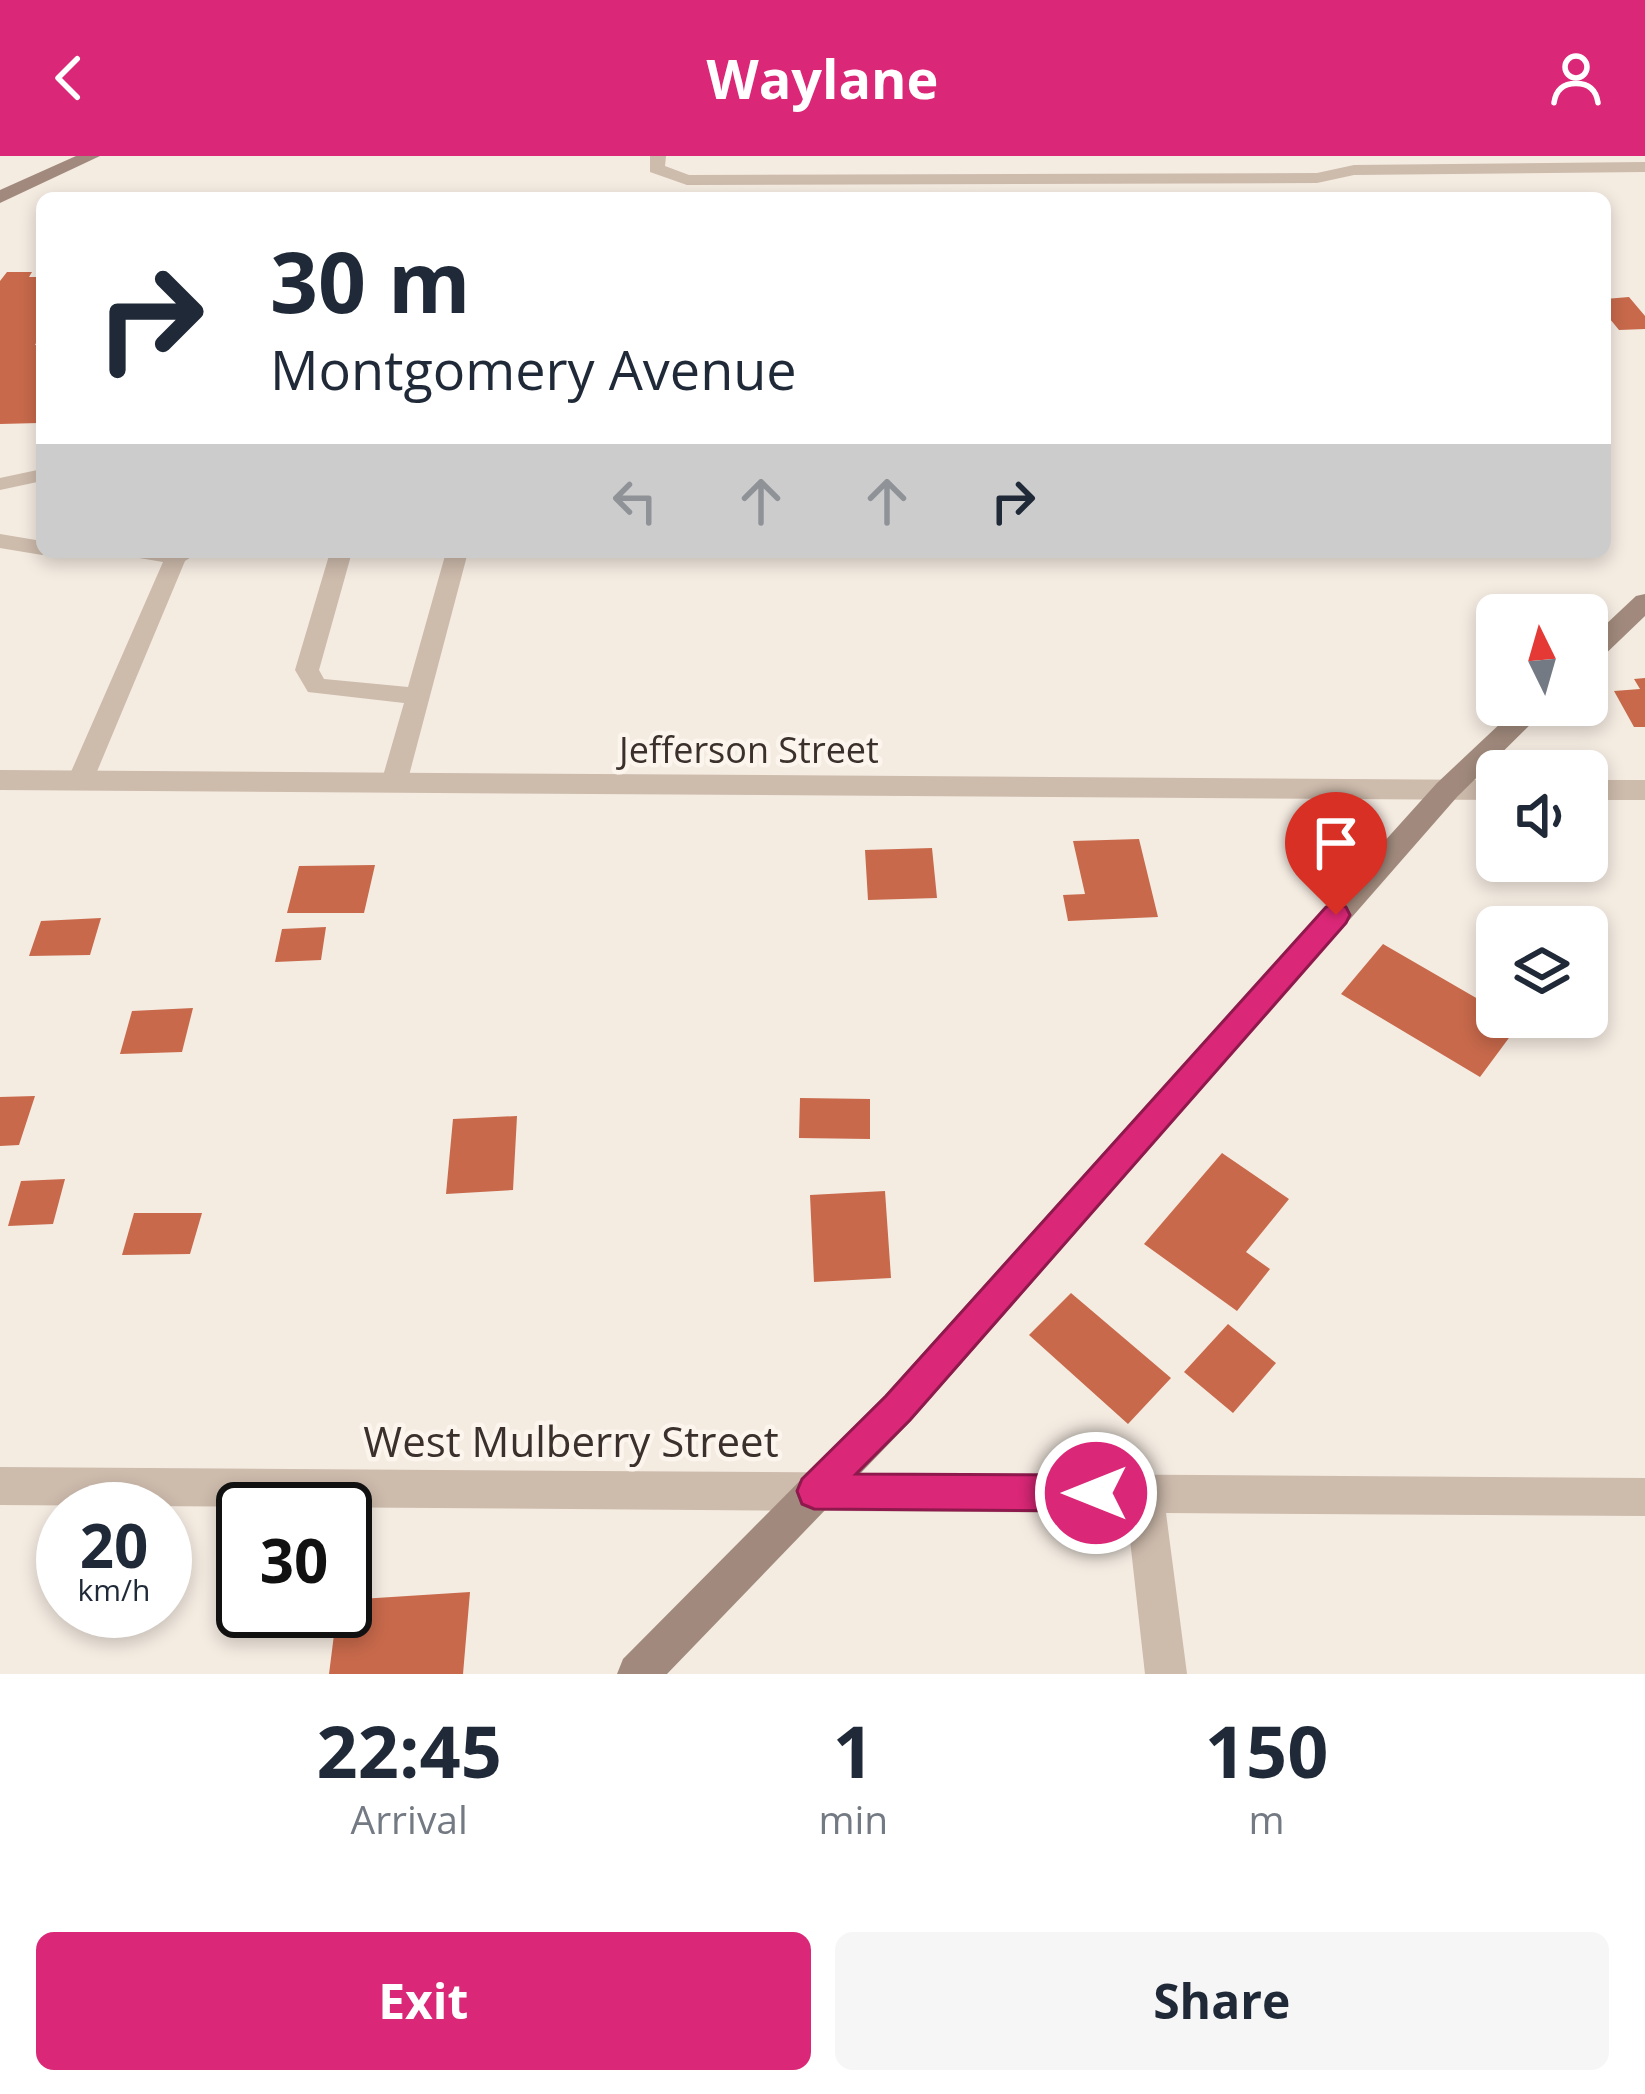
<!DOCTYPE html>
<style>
:root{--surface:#fff;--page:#f6f6f7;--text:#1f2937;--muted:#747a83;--accent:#db2777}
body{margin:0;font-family:"Open Sans",sans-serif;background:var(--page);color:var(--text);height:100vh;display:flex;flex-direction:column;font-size:45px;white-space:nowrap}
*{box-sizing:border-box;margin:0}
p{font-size:39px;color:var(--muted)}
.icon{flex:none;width:66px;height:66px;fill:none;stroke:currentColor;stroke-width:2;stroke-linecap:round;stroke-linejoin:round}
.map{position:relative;height:1518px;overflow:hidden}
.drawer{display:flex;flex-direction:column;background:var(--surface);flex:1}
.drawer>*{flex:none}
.top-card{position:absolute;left:36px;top:36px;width:1575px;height:366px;border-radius:18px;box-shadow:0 6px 18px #0003;background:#fff;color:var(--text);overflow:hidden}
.needle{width:78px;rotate:355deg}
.buttons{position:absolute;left:1476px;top:438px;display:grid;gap:24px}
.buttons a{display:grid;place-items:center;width:132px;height:132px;border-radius:18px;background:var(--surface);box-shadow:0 6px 18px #0003;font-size:60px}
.speed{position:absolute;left:36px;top:1326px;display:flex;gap:24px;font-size:60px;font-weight:700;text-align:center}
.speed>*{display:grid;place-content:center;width:156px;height:156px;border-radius:50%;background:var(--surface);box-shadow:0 6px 18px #0003;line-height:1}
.speed small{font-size:30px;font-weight:400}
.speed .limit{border:6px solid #111;border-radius:18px;background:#fff;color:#111}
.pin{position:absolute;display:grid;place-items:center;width:102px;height:102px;color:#fff;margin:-123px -51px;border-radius:50% 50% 50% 0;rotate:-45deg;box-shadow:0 0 12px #0007}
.pin .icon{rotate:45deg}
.me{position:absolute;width:132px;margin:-66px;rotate:270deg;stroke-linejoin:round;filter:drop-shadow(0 0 9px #0008)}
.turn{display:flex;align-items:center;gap:42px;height:252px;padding:0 36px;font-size:54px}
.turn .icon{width:156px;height:156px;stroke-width:2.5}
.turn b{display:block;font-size:84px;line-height:102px}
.lanes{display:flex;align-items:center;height:114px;padding:0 36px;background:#0003;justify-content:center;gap:60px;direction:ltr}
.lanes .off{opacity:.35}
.eta{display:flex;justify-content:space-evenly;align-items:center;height:204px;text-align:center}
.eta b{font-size:72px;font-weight:700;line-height:84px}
.cta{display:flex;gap:24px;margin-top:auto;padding:24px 36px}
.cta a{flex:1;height:138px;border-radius:18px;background:var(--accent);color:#fff;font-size:48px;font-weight:700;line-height:138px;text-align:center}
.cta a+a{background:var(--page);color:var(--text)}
header{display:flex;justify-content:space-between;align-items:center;height:156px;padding:0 36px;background:var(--accent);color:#fff;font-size:54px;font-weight:700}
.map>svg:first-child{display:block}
.building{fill:#c8694b}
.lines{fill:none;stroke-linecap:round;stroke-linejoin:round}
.lane{fill:#cdbbac;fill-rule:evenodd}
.street{fill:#cdbbac;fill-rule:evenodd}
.secondary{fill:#a18a7d;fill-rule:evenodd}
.route{fill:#db2777;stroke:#8e194d;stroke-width:3}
.labels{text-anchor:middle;stroke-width:9;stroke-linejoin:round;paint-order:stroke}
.street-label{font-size:36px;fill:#3b302b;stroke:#fbf5ee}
.near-street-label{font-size:42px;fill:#3b302b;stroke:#fbf5ee}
</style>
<header><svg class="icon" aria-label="back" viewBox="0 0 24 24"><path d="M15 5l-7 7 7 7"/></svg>Waylane<svg class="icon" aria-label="person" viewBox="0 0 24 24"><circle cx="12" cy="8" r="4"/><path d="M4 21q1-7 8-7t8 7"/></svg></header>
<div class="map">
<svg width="1645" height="1518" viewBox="0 0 1645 1518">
<rect width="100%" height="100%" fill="#f4ebe1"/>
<!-- building -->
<path class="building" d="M7 116H32L29 121H42V176L35 189H42V289L39 267 0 268V125Z
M1629 141 1645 160V173L1619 174 1605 157V143Z
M1645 522V571H1634L1614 535 1640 533 1634 523Z
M1139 683 1158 761 1068 765 1063 739 1085 738 1073 685Z
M932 692 937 742 868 744 865 694Z
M375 709 364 757H287L299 710Z
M101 762 90 799 29 800 41 765Z
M326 771 321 804 275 806 282 773Z
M1383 788 1497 854V861L1520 867 1480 921 1341 838Z
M193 852 182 896 120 898 132 855Z
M35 940 19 989 0 990V941Z
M800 942 870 943V983L799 982Z
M517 960 513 1034 446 1038 453 963Z
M1222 997 1289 1043 1246 1096 1270 1113 1237 1155 1144 1088Z
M65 1023 53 1068 8 1070 21 1025Z
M885 1035 891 1122 814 1126 810 1039Z
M134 1057H202L190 1098 122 1099Z
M1071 1137 1171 1222 1128 1268 1029 1179Z
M1228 1168 1276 1207 1233 1257 1184 1216Z
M470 1436 463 1518H329L337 1455H345V1444Z"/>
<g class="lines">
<!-- lane -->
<path class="lane" d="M650 0H666L665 10 689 19 1317 17 1354 9 1645 6V16L1354 19 1317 27 687 29 650 16Z
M42 313V325L0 334V322Z
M0 378 42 385V396H50L42 399 0 392Z
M130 396H199L185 405 93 625 80 634 67 625 163 406 133 401Z
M330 396H352L319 514 324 523 408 531 446 396H468L407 627 394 636 381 627 404 547 308 536 295 514Z"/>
<!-- street -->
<path class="street" d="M0 614 1497 624V644L0 634Z
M1587 624H1645V644H1587Z
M0 1311 1645 1322V1360L1166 1357 1187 1518H1145L1127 1357 0 1349Z"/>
<!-- secondary -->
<path class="secondary" d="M76 0H100L0 47V34Z
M1645 438V460L1596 507 1587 510V486L1636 440Z
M1520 549H1550L1457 641 911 1265 667 1518H617L623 1503 885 1239 1437 627Z"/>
</g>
<!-- route -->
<path class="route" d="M1336 748 1346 751 1350 759 1346 767 910 1264 856 1318 1096 1319 1109 1325 1114 1337 1109 1350 1096 1355 814 1353 802 1348 797 1335 802 1323 886 1240 1326 751Z"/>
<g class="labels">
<!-- street labels -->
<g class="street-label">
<text x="749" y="607">Jefferson Street</text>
</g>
<!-- near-street labels -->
<g class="near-street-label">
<text x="571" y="1301">West Mulberry Street</text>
</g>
</g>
</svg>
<div class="buttons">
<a><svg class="needle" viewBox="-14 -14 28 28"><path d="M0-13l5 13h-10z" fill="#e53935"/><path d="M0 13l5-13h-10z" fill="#747a83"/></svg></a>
<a><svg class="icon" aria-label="sound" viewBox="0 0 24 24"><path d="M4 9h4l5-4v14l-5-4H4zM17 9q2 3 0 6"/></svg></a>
<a><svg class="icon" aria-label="layers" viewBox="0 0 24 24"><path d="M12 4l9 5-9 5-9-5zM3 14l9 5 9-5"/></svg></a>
</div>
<div class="speed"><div>20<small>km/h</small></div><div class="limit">30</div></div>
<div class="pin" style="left:1336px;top:759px;background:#d93025"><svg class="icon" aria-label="arrive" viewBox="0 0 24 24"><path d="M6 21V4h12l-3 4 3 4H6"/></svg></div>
<svg class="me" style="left:1096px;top:1337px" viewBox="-20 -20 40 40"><circle r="17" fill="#db2777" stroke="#fff" stroke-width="3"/><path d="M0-11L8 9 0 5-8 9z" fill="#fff"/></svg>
<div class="top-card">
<div class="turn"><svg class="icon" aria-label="right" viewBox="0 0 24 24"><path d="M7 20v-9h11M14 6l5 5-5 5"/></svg><div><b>30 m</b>Montgomery Avenue</div></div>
<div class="lanes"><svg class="icon off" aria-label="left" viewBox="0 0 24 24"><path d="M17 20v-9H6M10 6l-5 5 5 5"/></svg><svg class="icon off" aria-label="ahead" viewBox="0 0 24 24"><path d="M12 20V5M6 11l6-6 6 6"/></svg><svg class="icon off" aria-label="ahead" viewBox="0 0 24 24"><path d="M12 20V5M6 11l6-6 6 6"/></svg><svg class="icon" aria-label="right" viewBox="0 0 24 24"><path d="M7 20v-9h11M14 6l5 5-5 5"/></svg></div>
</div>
</div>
<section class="drawer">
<div class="eta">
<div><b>22:45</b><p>Arrival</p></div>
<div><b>1</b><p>min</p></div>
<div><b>150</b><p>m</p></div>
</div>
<div class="cta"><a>Exit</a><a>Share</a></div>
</section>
